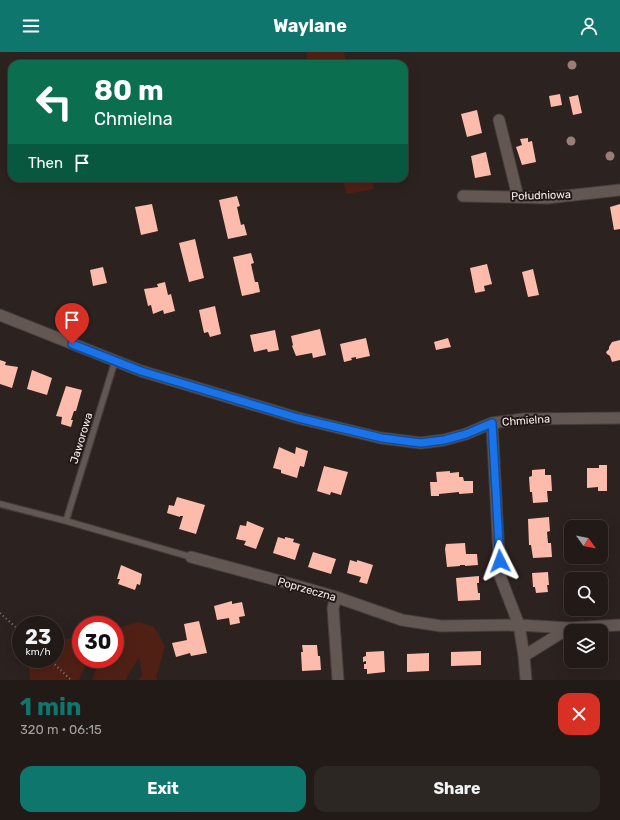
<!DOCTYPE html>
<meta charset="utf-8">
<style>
:root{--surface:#211a17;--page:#2d2724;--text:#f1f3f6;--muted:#a2a1a1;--line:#3e3836;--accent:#0f766e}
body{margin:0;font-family:Rubik,sans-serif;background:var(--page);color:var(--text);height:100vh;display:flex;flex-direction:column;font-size:15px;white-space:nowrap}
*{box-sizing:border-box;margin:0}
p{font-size:13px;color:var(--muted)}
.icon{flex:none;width:22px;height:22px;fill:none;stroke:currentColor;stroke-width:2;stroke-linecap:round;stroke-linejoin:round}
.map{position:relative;height:628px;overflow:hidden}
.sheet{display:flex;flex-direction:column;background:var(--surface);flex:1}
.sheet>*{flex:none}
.hud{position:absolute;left:8px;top:8px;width:400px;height:122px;border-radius:12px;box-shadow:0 4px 16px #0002,0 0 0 1px var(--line);background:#0b6e4f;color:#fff;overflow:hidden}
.needle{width:26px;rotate:123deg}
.buttons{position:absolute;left:564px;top:468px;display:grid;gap:8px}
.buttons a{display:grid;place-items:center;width:44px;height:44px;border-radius:8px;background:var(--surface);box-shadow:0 4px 16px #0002,0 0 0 1px var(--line);font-size:20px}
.speed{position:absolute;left:12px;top:564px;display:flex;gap:8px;font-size:20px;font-weight:700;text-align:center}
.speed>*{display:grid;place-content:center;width:52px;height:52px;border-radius:50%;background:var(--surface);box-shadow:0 4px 16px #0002,0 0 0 1px var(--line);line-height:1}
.speed small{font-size:10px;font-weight:400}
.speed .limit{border:6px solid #d22;background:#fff;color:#111}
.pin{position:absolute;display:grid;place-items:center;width:34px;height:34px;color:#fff;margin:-41px -17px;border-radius:50% 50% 50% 0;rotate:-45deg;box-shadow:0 0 4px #0007}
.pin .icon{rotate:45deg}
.me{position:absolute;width:44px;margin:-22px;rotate:357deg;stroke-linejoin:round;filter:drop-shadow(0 0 3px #0008)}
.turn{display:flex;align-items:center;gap:14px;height:84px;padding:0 20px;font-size:18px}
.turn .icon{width:52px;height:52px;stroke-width:2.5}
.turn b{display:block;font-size:28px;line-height:34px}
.then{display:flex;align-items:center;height:38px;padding:0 20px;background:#0003;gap:8px;font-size:15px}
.round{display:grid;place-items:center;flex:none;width:42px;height:42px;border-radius:12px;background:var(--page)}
.head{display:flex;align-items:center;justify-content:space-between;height:68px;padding:0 20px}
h1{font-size:24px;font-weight:700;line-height:30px;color:var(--accent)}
.button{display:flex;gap:8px;margin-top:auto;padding:8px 20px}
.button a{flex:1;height:46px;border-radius:12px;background:var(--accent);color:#fff;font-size:16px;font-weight:700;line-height:46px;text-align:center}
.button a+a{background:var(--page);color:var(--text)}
header{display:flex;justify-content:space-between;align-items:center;height:52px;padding:0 20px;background:var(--accent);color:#fff;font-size:18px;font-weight:700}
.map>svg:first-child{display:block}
.green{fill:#502015}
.building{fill:#fdbbab}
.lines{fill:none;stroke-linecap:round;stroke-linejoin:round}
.lane-casing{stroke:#463d3b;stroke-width:8}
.street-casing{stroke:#463d3b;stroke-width:13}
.path{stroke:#847a78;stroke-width:2;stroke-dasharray:1 3;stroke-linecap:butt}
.lane{stroke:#635753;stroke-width:5.5}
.street{stroke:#635753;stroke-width:11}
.tree{fill:#997d76}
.route-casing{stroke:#114b97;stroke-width:10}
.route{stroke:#1a73e8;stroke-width:7}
.labels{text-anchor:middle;stroke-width:4;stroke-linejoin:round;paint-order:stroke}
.street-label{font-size:11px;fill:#f5edeb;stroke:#231816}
</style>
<header><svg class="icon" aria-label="menu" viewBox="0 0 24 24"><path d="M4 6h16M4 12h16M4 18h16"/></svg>Waylane<svg class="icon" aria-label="person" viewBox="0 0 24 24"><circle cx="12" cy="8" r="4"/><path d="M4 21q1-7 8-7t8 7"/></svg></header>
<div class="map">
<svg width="620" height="628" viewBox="0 0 620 628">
<rect width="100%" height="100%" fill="#2c221f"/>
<!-- green -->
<path class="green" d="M306 0H344L347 12H308Z
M342 126H371L374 137 347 142Z
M138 570 154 575 165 594 156 626 158 628H139L142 623 139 605 125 628H92L97 614 88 608 79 628H30L28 607H55V590L81 584V607H115V577Z"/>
<!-- building -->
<path class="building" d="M560 42 562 53 551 55 549 44Z
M578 43 582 61 573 63 569 45Z
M477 58 482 81 467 85 461 62Z
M528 86V90L532 89 536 110 522 113 516 95 522 93 520 87Z
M486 100 491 123 475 126 471 104Z
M237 144 240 154 237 155 241 173 244 172 247 183 228 187 219 148Z
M152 152 158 179 141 183 135 155Z
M620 152V177L614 178 610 155Z
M195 187 204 226 189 230 179 191Z
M251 201 254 211 251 212 255 230H258L260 240 242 244 233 205Z
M487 212 492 232 484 234 485 239 475 241 470 216Z
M103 215 107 231 93 234 90 218Z
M533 217 539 243 528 245 522 220Z
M165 230 168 243 171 242 175 259 164 262 163 258 153 262 151 253 148 254 144 237 158 235 157 232Z
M215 254 221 282 210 285 208 280 204 281 199 258Z
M320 277 326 303 313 306 312 301 296 304 292 294 293 293 291 284Z
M275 278 279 298 268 300 267 297 254 300 250 283Z
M366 286 370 304 356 307V305L351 306 352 308 344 310 340 292Z
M448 286 451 295 436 298 434 290Z
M620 288V308L612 310 610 304 607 302 606 300 609 297V295L612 290Z
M0 308 6 310 5 313 18 315 12 336 0 332Z
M32 318 52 326 47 343 27 337Z
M66 334 82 338 76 359H74L71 368H73L71 375 61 372 62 365 56 364Z
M279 395 295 402 296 395 308 399 304 415 300 414 297 426 281 421V418L273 416Z
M599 413H607V439H598V435L587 436V416H599Z
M324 414 348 420 341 443 331 440 330 443 317 439Z
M545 417V423H551L552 439H547L548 450 533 451 532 440H530L529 425 532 424V418Z
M450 419V421L459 420V425H463L464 429H473V441L459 442V440L439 442V444H431L430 430H437L436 420Z
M177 445 205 453 196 482 179 477 183 464H180V465L167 461 169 453 174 454Z
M549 465 550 479 547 480 548 491H551L552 505 533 506 531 493H529L528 467Z
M247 469 264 476 256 497 244 493 246 489 236 487 240 473 246 474Z
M278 485 285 487V485L294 487 293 490 300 492 295 508 273 501Z
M465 491 466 502H477L478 513 465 514V513H460V514L447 515 445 497 446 492Z
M313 500 336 507 331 522 308 515Z
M350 508 357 510V508L373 513 367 532 359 530 361 525 347 521Z
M121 513 142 522 140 533 137 532 135 538 118 532 120 527H117Z
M548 520 549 533H547L548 540 536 541 535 535H533L532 521Z
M479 524V531H477L478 541H480V548L458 549 456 526Z
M232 549V552L242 550 245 564 239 565 240 571 230 573 229 566 217 568 214 554Z
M199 569 207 601 191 604 190 601 176 605 172 591 187 588 184 572Z
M302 593H317L318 604H320L321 618 302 619 301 600H303Z
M384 599 385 620 367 622V617H364V612H366V609L363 610V605L366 604V600Z
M481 599V613L451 614V600Z
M429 601V619L407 620V602Z"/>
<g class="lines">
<!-- lane casing -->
<g class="lane-casing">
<path id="lane" d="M0 452 66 469 191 505
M66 469 115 309"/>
</g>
<!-- street casing -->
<g class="street-casing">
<path id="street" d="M499 68 518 145
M463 144 547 146 620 138
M0 263 141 319 298 366 381 386 421 391 444 388 466 382 492 371 523 367 620 366
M492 371 500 524 519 573 524 604 526 628
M191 505 291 532 336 545 402 568 441 574 519 573 569 576 620 573
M336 545 333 556 338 628
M524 604 569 576"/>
</g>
<!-- path -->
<path class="path" d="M0 561 21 580
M49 607 71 628"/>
<!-- lane -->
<use href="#lane" class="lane"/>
<!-- street -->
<use href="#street" class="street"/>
</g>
<!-- trees -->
<g class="tree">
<circle cx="572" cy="13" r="4.5"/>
<circle cx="571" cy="89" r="4.5"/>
<circle cx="610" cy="104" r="4.5"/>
</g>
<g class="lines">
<!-- route casing -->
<g class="route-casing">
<path id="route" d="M72 292 141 319 218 342 298 366 382 386 421 391 444 388 466 382 492 371 500 509"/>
</g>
<!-- route -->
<use href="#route" class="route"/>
</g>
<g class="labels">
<!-- street labels -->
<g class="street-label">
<text transform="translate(541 143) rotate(-2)" y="4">Południowa</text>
<text transform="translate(526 368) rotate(-4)" y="4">Chmielna</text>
<text transform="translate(81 386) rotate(-73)" y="4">Jaworowa</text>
<text transform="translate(307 537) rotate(16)" y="4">Poprzeczna</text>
</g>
</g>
</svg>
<div class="buttons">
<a><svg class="needle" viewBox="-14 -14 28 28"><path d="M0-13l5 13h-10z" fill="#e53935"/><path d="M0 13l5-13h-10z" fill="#a2a1a1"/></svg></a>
<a><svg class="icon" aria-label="search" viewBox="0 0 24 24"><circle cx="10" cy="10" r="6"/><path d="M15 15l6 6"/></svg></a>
<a><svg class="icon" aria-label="layers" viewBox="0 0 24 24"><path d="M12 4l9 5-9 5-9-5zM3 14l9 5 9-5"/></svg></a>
</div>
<div class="speed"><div>23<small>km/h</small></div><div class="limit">30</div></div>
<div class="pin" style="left:72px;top:292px;background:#d93025"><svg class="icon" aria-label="arrive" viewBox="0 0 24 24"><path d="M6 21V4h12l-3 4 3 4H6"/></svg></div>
<svg class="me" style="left:500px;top:509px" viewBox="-20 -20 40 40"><path d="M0-17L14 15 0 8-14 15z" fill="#1a73e8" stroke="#fff" stroke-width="4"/></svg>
<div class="hud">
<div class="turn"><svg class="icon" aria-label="left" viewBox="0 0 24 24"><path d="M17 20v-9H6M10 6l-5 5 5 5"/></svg><div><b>80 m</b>Chmielna</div></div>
<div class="then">Then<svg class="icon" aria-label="arrive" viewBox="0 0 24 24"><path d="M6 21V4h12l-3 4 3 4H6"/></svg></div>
</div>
</div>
<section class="sheet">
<div class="head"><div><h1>1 min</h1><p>320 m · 06:15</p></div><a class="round" style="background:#d93025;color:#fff"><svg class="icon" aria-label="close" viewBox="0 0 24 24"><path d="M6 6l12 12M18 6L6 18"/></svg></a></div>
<div class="button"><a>Exit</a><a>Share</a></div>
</section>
